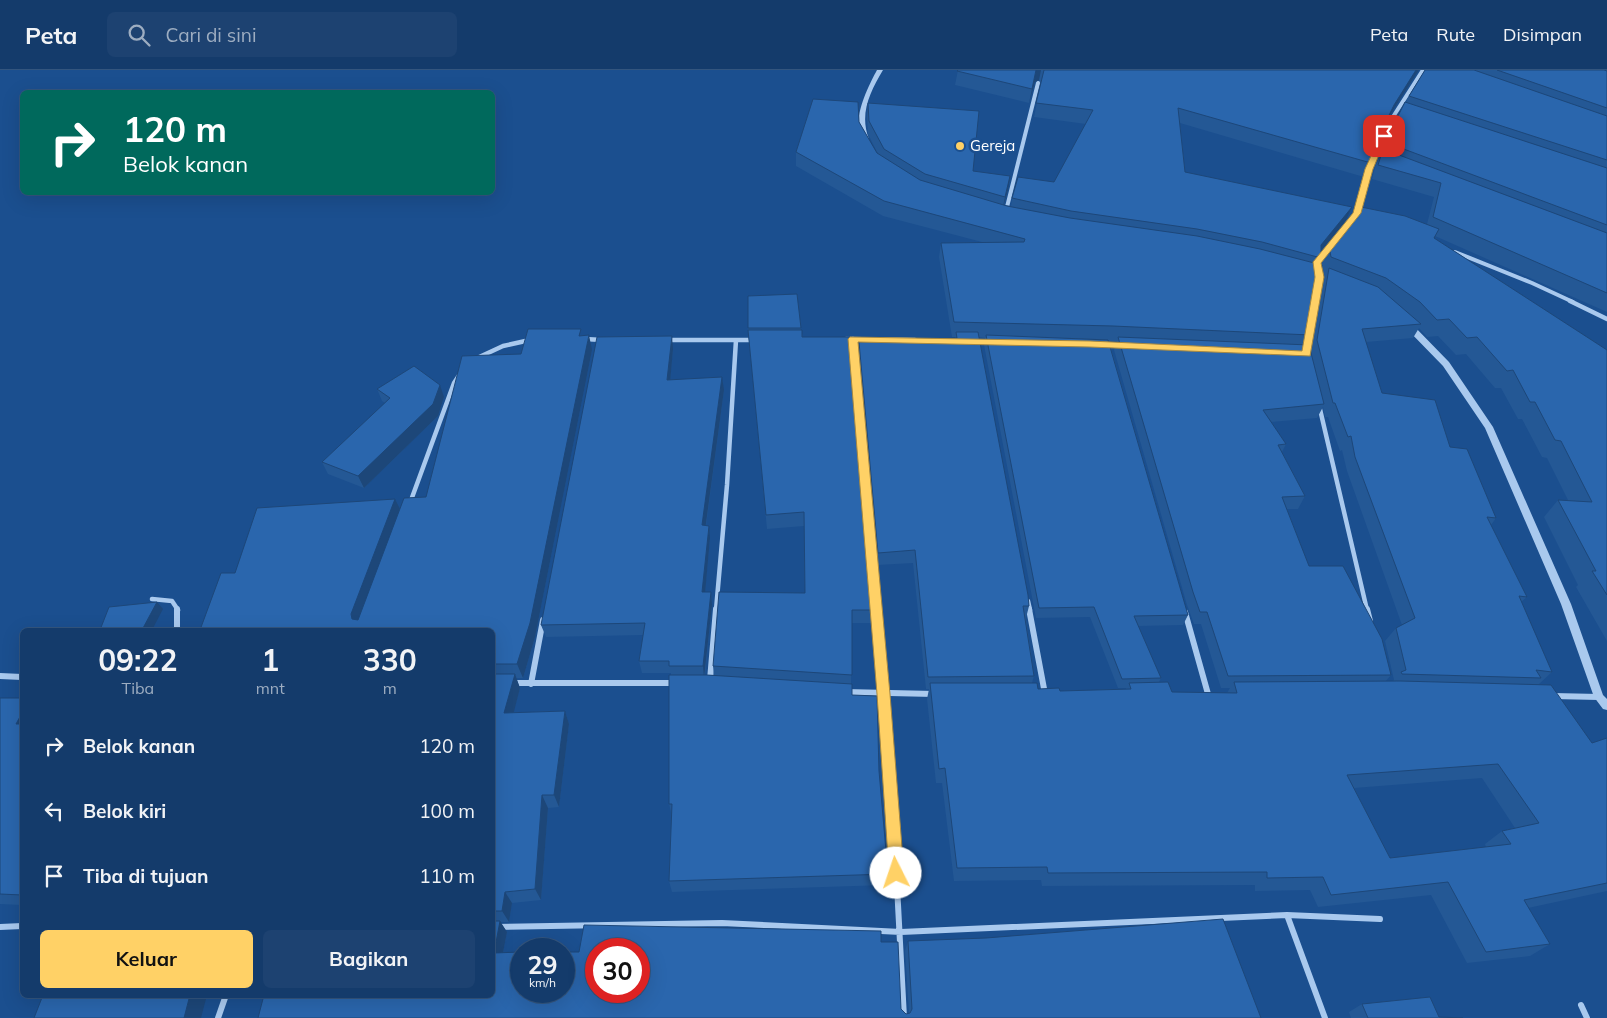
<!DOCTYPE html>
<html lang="id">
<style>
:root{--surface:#143b6b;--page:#1d4271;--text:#f1f3f6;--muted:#9dadc1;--line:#33557e;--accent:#ffd166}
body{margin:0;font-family:Mulish,sans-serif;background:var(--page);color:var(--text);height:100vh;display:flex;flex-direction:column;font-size:19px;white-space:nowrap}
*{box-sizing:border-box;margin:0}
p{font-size:16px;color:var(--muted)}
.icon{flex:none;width:28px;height:28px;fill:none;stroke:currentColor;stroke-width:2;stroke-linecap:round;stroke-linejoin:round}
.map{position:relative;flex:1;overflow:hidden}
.panel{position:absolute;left:20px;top:558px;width:475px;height:370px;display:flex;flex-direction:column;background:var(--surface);border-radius:8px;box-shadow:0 5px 20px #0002,0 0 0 1px var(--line)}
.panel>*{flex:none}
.guide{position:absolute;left:20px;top:20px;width:475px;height:105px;border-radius:8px;box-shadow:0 5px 20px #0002,0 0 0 1px var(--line);background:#00695c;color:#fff;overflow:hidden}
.speed{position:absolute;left:510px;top:868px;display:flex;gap:10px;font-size:25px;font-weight:700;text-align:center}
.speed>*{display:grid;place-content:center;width:65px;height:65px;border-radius:50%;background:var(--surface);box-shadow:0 5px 20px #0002,0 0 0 1px var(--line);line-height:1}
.speed small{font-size:12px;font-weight:400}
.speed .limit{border:8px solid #d22;background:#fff;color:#111}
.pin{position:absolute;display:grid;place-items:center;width:42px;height:42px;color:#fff;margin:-21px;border-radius:10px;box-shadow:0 2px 8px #0006}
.me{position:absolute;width:55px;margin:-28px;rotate:356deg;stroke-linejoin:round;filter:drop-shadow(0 0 4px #0008)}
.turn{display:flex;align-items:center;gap:18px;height:105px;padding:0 20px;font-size:22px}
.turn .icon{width:65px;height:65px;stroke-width:2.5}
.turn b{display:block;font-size:35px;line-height:42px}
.eta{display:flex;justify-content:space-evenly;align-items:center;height:85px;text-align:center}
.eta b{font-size:30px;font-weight:700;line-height:35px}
.action{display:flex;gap:10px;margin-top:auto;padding:10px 20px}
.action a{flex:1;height:58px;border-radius:8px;background:var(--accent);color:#111;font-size:20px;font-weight:700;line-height:58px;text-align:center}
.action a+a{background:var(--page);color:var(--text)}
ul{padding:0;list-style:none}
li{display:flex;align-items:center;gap:15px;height:65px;padding:0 20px}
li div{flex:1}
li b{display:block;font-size:19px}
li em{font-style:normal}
header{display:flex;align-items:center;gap:30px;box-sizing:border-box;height:70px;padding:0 25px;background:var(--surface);border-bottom:1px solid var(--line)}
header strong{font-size:24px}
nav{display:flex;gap:28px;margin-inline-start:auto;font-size:18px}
.search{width:350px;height:45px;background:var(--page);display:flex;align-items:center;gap:12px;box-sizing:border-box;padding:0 18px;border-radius:8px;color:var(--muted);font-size:19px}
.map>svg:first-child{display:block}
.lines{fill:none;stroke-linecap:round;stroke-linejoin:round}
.minor-far2{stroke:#a9c9ee;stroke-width:4}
.minor-far1{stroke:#a9c9ee;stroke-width:4.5}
.minor{stroke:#a9c9ee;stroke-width:6}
.tertiary{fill:#a9c9ee;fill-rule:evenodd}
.wall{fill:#245895;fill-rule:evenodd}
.shaded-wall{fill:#1d4779}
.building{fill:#2a66ad;stroke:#1d4779;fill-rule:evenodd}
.route{fill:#ffd166;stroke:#a68842}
.poi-dot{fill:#ffd166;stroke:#1b4f8f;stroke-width:2}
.labels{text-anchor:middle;stroke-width:5;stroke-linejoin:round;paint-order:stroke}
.far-poi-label{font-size:15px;fill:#fff;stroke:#1b4f8f;text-anchor:start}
</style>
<header>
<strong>Peta</strong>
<div class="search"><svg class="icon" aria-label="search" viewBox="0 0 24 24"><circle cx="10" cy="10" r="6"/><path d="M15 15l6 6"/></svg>Cari di sini</div>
<nav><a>Peta</a><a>Rute</a><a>Disimpan</a></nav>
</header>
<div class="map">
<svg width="1607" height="948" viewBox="0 0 1607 948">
<rect width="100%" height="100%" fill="#1b4f8f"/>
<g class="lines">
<!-- minor-far2 -->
<path class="minor-far2" d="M1006 141 1038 13
M1353 147 1357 143 1376 82 1391 50 1423 0
M1455 182 1532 213 1573 232
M1317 192 1331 175"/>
<!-- minor-far1 -->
<path class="minor-far1" d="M1570 231 1607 249
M584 269 603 270
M846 269 915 270
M853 269 877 540
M666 270H755
M1103 274 1122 275
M1307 281 1310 260
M475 289 503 276 530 270
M1319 335 1367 540
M410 433 454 313 460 304
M152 529 172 531 178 540
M1028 531 1030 540
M716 540 727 415 736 270"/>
<!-- minor -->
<path class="minor" d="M877 539 895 778 904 948
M1029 539 1045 624
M1367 539 1370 551
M1185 542 1208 624
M177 560V539
M0 606 22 607
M710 610 716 539
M513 613H674
M531 614 543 550
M845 622 934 624
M1553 626 1599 627
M1287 845 1325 948
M0 857 22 856
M492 857 722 853 901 862 1287 845 1380 849
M1581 935 1587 948
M218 948 226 925"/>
<!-- tertiary -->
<path class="tertiary" d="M877 0H883C870 22 859 44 869 69L866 71C847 57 869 15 877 0Z
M1405 253H1411L1449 292 1493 357 1571 534 1603 625 1607 629V640L1603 639 1594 627 1561 534 1485 358 1443 296 1405 257Z"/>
</g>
<!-- wall -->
<path class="wall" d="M958 0H1419L1388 48 1379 67 1371 93 1364 107 1180 53 1185 102 1345 152 1321 181V188L1318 194 1321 195V193L1329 176 1427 154 1434 127 1372 109 1376 94 1380 87 1379 86 1405 32H1406L1409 26 1425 0H1607V242L1435 166 1434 168 1607 280V571L1576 517 1578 515 1544 447 1558 430H1568L1547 388 1542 387 1522 349H1518L1501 318H1495L1466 284 1456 285 1438 266 1427 267 1419 258 1413 268 1366 272 1382 323 1450 377 1496 448 1491 455 1527 527 1521 532 1552 602 1539 614 1534 615 1592 673 1607 668V821L1528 838 1550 874 1530 886 1467 893 1431 825 1318 837 1310 820 1255 821V815L1042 816 1041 810 954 811 942 713H936L927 629 929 619H926L913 493 877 495 858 285 859 272 955 268V267H952L939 187 941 173 982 172 883 146 796 96V82L859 52 877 83 878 84 868 64 867 47 868 33 973 101 1008 120 1004 135 1011 136 1012 128 1054 112 1086 54 1034 47 1041 13 1039 10 1035 12 1029 33 955 15ZM1321 196 1322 205 1325 206 1322 212 1311 280 1305 274 1310 265ZM979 267 985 268 984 275 1036 548 1090 547 1118 618H1126V619L1060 621 1038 619 1032 613 1034 606 1026 548 1029 536ZM1109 271H1117L1114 280 1187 535 1194 554H1201L1221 618H1230L1227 623 1172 622 1159 612 1161 608 1138 556 1183 555 1188 545ZM1323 337 1325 347H1328L1340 381 1342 380 1347 401 1402 555 1396 558 1385 571 1394 610 1393 611 1385 612 1391 605 1309 496 1287 439H1298L1305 426 1282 382 1286 374 1271 352 1317 348ZM1482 708 1515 758 1502 761 1485 774 1486 777 1390 788 1354 718Z
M797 224 801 260 874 540 873 553H852L851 614 852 625 879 701 888 804 886 815 672 822 669 811 672 746 669 734 671 603H642L639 591 643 565 546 567 541 555 673 279 670 310 724 320 706 456 710 468 705 522H711L712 535 705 605H714L713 596 805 523 804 456 767 459 748 260V258Z
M582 266 592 280 535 567 523 608H516L520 618 513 643 565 641 569 654 559 737 548 738 541 830 512 833 509 852H500L507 862 503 883 521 921 881 872 901 939 906 944 909 943 905 881 908 871 1261 948H258L492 925V560L235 503 400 439 426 427 521 284Z
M377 319 444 327 438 346 364 418 328 404 322 392 385 333 382 331Z
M0 628H22V835L0 834Z
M1362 934 1439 947 1463 948H1351L1349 942Z"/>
<!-- shaded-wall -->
<path class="shaded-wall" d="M1036 0H1041L1039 10 1035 12 1029 33Z
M1416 0H1419L1388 48 1394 35Z
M1010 106 1008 120 1002 141 1005 127Z
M1352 137 1345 152 1317 186 1321 175Z
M589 265 592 280 535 567 523 608 517 594Z
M672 266 673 279 669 324 667 310Z
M722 307 724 320 704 468 702 455Z
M440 315 444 327 438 346 364 418 358 406Z
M395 429 402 443 359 558 352 549 351 544Z
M709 456 710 468 704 535 702 522Z
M711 522 712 535 704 608 703 596Z
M157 532 163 539 152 560H142Z
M515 604 520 618 510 657 504 643Z
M565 641 569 654 559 737 554 725Z
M22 643V660L16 654Z
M542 725 548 738 541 830 535 819Z
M505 822 512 833 509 852 502 841Z
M500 851 507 862 501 893 494 883Z
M190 925H207L201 948H184Z"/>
<!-- building -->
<path class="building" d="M958 0H1036L1032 19 957 1Z
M1044 0H1416L1394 35 1379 66 1371 93 1178 38 1185 102 1352 137 1321 175V188L1262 172 1197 159 1071 141 1012 128 1018 107 1054 112 1093 40 1036 33Z
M1425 0H1474L1607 46V90L1409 26Z
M1497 0H1604L1607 1V38Z
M813 29 858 32 859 52 877 83 920 110 1007 136 1070 148 1197 166 1260 179 1322 195 1310 265 1113 256 954 252 941 173 1024 172 1025 169 884 131 796 82Z
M1405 32 1607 98V155L1385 72Z
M868 33 979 41 973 101 1010 106 1005 127 925 104 884 79 869 51Z
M1383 79 1607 163V223L1433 147 1441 113 1378 95Z
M1361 137 1405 146 1439 159 1434 168 1607 280V525L1592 501H1596L1558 430 1592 432 1561 371 1555 370 1535 332H1530L1513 300 1507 301 1477 267 1467 268 1449 249 1437 250 1420 232 1386 208 1331 187 1329 176Z
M1329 198 1378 217 1421 254 1362 259 1382 323 1435 330 1450 377 1467 379 1496 448 1487 447 1527 527 1519 526 1552 602 1536 600 1541 608 1402 604 1401 602 1406 600 1396 558 1415 548 1355 387 1351 366 1348 367 1335 333H1333L1317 270Z
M797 224 801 258H748V226Z
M528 259H581L579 266 589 265 530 553 517 594H492V560H200L221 503H235L257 438 395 429 351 544 352 549 358 550 404 428 426 427 462 286 521 284Z
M748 260H802V267H850L874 540H852V605L713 596 719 522 805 523 804 442 766 445Z
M956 262H978L1028 525 1029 536H1023L1034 606 928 607 915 480 878 483 859 272 957 268Z
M986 265 1108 270 1188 545 1134 546 1161 608 1122 609 1094 537 1039 538Z
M672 266 667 310 722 307 702 455 709 456 702 522H711L703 596H669V591H639L645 553 541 555 597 267Z
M1118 267 1309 275 1324 334 1263 340 1286 374 1278 375 1305 426 1282 427 1309 496H1343L1382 569 1391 605 1228 606 1207 542H1200L1193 522Z
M414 296 440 315 433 334 358 406 322 392 390 328 377 319Z
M157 532 142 560H100L109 537Z
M492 604H515L504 643 565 641 554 725H542L535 819 505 822 502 841H492Z
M669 605H707L852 614V625L877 626 879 701 888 804 669 811 672 734H669Z
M1400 611 1551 615 1592 673 1607 668V813L1524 830 1550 874 1486 882 1448 812 1331 825 1323 807 1267 808V802L1048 803 1047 797 957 798 945 698 939 699 930 613H1037L1038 619 1059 618 1060 621 1131 619 1129 613 1168 612 1172 622 1237 623 1234 612ZM1498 694 1539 753 1502 761 1511 774 1390 788 1347 705Z
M0 628H22V643L16 654H22V825L0 824Z
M1223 849 1261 948H258L264 925H492V851H500L494 883 521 882V921H564V882H579L584 855 881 861V872H898L901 939 906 944 910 943 912 939 908 871 986 868ZM596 879H639V921H596Z
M43 925H190L184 948H34Z
M1430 927 1439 947 1463 948H1368L1362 934Z"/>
<!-- route -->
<path class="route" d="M1381 64 1387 66 1373 99 1361 143 1321 193 1324 207 1310 286 1090 277 858 272 890 624 904 803 902 808 896 810 891 808 889 803 877 624 848 269 850 267 1090 271 1302 281 1315 207 1313 192 1353 143 1365 99Z"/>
<!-- markers -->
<circle class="poi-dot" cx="960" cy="76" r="5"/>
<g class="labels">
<!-- far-poi labels -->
<g class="far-poi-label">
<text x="970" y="81">Gereja</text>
</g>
</g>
</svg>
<div class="speed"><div>29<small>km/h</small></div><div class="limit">30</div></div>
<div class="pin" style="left:1384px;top:66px;background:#d93025"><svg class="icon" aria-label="arrive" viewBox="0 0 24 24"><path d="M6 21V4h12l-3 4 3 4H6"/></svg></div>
<svg class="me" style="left:896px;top:803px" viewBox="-20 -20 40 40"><circle r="19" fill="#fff"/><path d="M0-13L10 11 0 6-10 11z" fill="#ffd166"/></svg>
<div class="guide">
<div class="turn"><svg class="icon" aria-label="right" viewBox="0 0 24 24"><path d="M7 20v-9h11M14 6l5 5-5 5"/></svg><div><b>120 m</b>Belok kanan</div></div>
</div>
<section class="panel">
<div class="eta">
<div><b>09:22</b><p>Tiba</p></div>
<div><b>1</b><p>mnt</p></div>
<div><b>330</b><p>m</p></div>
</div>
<ul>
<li><svg class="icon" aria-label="right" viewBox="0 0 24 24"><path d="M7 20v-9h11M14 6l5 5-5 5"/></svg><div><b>Belok kanan</b></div><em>120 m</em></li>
<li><svg class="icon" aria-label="left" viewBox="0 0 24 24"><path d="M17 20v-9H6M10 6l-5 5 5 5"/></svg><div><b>Belok kiri</b></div><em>100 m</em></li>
<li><svg class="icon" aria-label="arrive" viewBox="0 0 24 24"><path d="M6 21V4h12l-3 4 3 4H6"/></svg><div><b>Tiba di tujuan</b></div><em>110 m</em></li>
</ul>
<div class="action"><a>Keluar</a><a>Bagikan</a></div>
</section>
</div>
